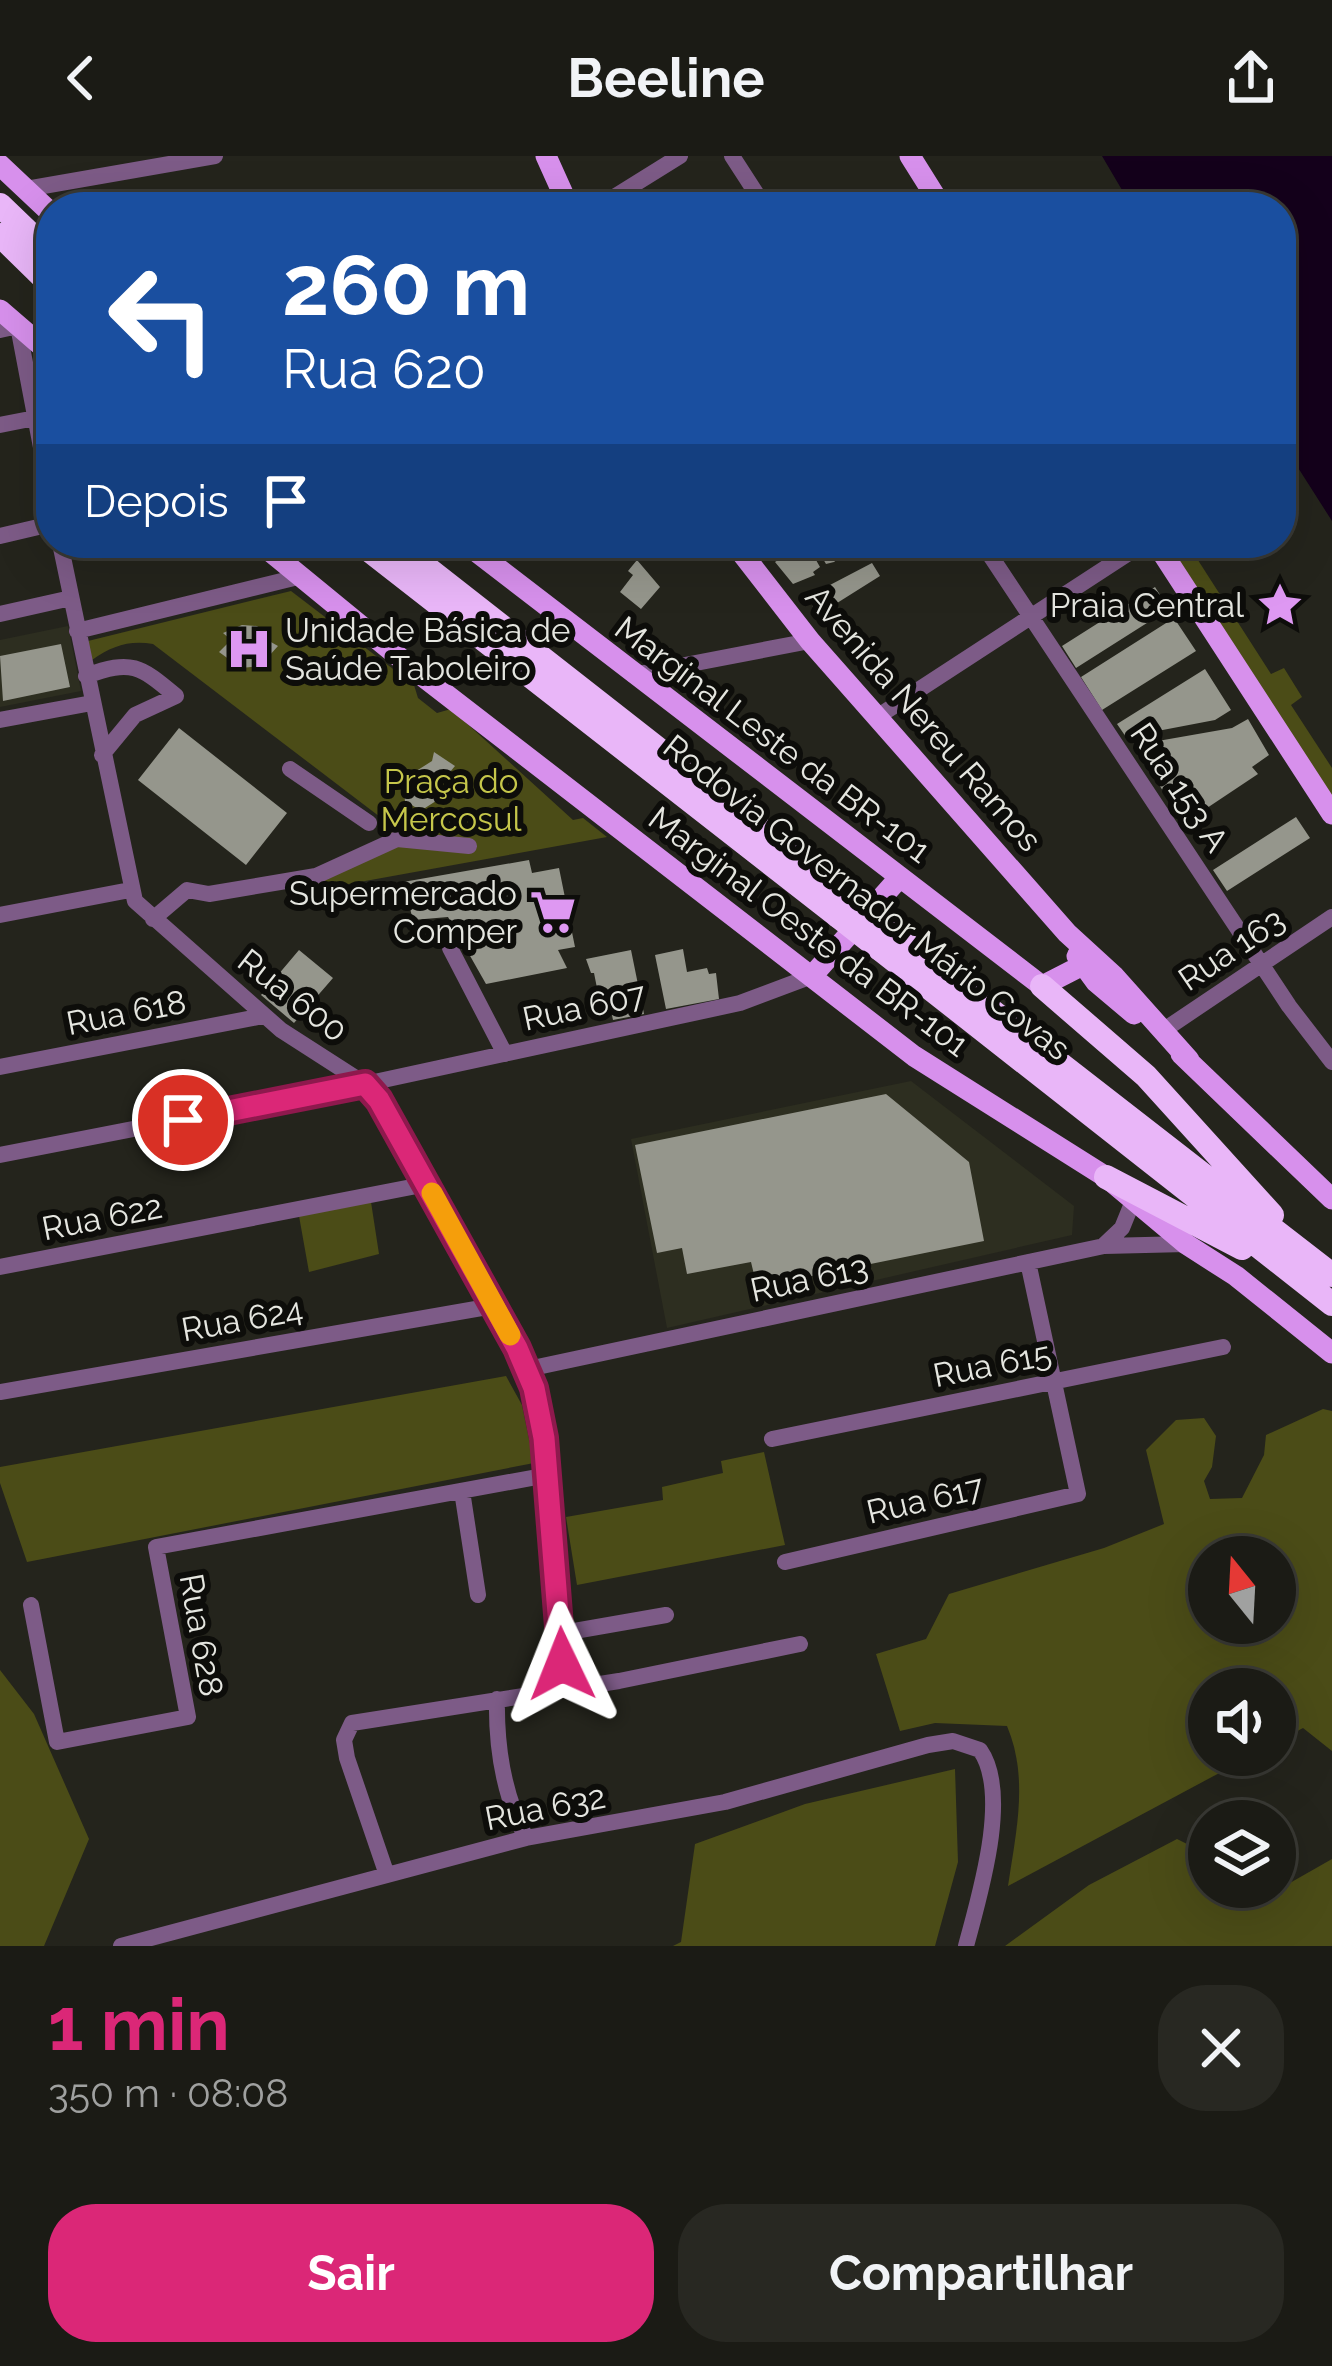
<!DOCTYPE html>
<html lang="pt">
<meta charset="utf-8">
<style>
:root{--surface:#1b1b15;--page:#282822;--text:#f1f3f6;--muted:#a0a1a0;--line:#393934;--accent:#db2777}
body{margin:0;font-family:Raleway,sans-serif;background:var(--page);color:var(--text);height:100vh;display:flex;flex-direction:column;font-size:45px;white-space:nowrap}
*{box-sizing:border-box;margin:0}
p{font-size:39px;color:var(--muted)}
.icon{flex:none;width:66px;height:66px;fill:none;stroke:currentColor;stroke-width:2;stroke-linecap:round;stroke-linejoin:round}
.map{position:relative;height:1790px;overflow:hidden}
.drawer{display:flex;flex-direction:column;background:var(--surface);flex:1}
.drawer>*{flex:none}
.banner{position:absolute;left:36px;top:36px;width:1260px;height:366px;border-radius:48px;box-shadow:0 12px 48px #0002,0 0 0 3px var(--line);background:#1a4fa0;color:#fff;overflow:hidden}
.needle{width:78px;rotate:342deg}
.buttons{position:absolute;left:1188px;top:1380px;display:grid;gap:24px}
.buttons a{display:grid;place-items:center;width:108px;height:108px;border-radius:50%;background:var(--surface);box-shadow:0 12px 48px #0002,0 0 0 3px var(--line);font-size:60px}
.pin{position:absolute;display:grid;place-items:center;width:102px;height:102px;color:#fff;margin:-51px;border:6px solid #fff;border-radius:50%;box-shadow:0 3px 12px #0007}
.me{position:absolute;width:132px;margin:-66px;rotate:358deg;stroke-linejoin:round;filter:drop-shadow(0 0 9px #0008)}
.turn{display:flex;align-items:center;gap:42px;height:252px;padding:0 48px;font-size:54px}
.turn .icon{width:156px;height:156px;stroke-width:2.5}
.turn b{display:block;font-size:84px;line-height:102px}
.then{display:flex;align-items:center;height:114px;padding:0 48px;background:#0003;gap:24px;font-size:45px}
.round{display:grid;place-items:center;flex:none;width:126px;height:126px;border-radius:48px;background:var(--page)}
.summary{display:flex;align-items:center;justify-content:space-between;height:204px;padding:0 48px}
h1{font-size:72px;font-weight:700;line-height:90px;color:var(--accent)}
.action{display:flex;gap:24px;margin-top:auto;padding:24px 48px}
.action a{flex:1;height:138px;border-radius:48px;background:var(--accent);color:#fff;font-size:48px;font-weight:700;line-height:138px;text-align:center}
.action a+a{background:var(--page);color:var(--text)}
header{display:flex;justify-content:space-between;align-items:center;height:156px;padding:0 48px;background:var(--surface);font-size:54px;font-weight:700}
.map>svg:first-child{display:block}
.built{fill:#2d2e20}
.green{fill:#4b4c17;fill-rule:evenodd}
.water{fill:#14001b}
.building{fill:#95968c}
.lines{fill:none;stroke-linecap:round;stroke-linejoin:round}
.minor{stroke:#7d5b87;stroke-width:16}
.major{stroke:#d790ec;stroke-width:21}
.highway{stroke:#e9b6f8;stroke-width:24}
.highway-bridge{stroke:#e9b6f8;stroke-width:24}
.route-casing{stroke:#8e194d;stroke-width:30}
.route{stroke:#db2777;stroke-width:21}
.slow{stroke:#f59e0b;stroke-width:21}
.labels{text-anchor:middle;stroke-width:12;stroke-linejoin:round;paint-order:stroke}
.poi-label{font-size:33px;fill:#e5e6e0;stroke:#0d0d0a;text-anchor:end}
.street-label{font-size:33px;fill:#e5e6e0;stroke:#0d0d0a}
.park-label{font-size:33px;fill:#c6c74b;stroke:#0d0d0a}
</style>
<header><svg class="icon" aria-label="back" viewBox="0 0 24 24"><path d="M15 5l-7 7 7 7"/></svg>Beeline<svg class="icon" aria-label="share" viewBox="0 0 24 24"><path d="M12 15V3M7 8l5-5 5 5M5 13v7h14v-7"/></svg></header>
<div class="map">
<svg width="1332" height="1790" viewBox="0 0 1332 1790">
<rect width="100%" height="100%" fill="#24241c"/>
<!-- built -->
<path class="built" d="M68 470 81 535 0 551V484Z
M911 925 1074 1050 1072 1079 667 1172 631 983Z"/>
<!-- green -->
<path class="green" d="M1166 387H1187L1271 518 1284 512 1302 541 1291 549 1332 612V641Z
M291 435 414 529 418 542 437 557 451 553 573 664 583 662 607 681 310 735 322 719 391 686 388 667 153 488C129 484 112 490 92 504L88 485Z
M371 1046 379 1098 309 1116 299 1060Z
M506 1220 522 1249 534 1307 27 1406 0 1327V1311Z
M1323 1253 1332 1255V1595L1303 1572 1275 1587V1533H1209V1599H1253L1008 1730C1016 1676 1029 1622 1007 1570L935 1567 900 1575 876 1498 926 1483 949 1438 1104 1392 1164 1368 1146 1294 1176 1264 1204 1262 1216 1280 1212 1311 1204 1325 1210 1343 1242 1342 1264 1299 1266 1279ZM1209 1401H1275V1467H1209Z
M764 1296 785 1389 577 1429 566 1361 663 1344 662 1331 723 1317 721 1305Z
M0 1514 34 1558 89 1683 44 1790H0Z
M955 1613 958 1706 935 1790H673L681 1786 695 1688 805 1648Z
M1177 1683 1209 1699V1731H1248L1260 1744 1332 1703V1790H1005L1089 1729Z"/>
<!-- water -->
<path class="water" d="M1102 0H1332V365L1281 285V51H1132Z"/>
<!-- building -->
<path class="building" d="M785 387H849L852 391 834 406 826 408 822 401 816 404 820 411 813 416 815 419 793 428 775 406 778 404 774 396Z
M637 404 660 431 641 453 620 436 633 419 628 415Z
M872 407 880 420 818 459 807 441Z
M1155 431 1169 453 1076 512 1062 490Z
M1174 462 1196 495 1102 554 1081 521Z
M242 469 257 470 265 476 262 481 278 490 260 510 241 512 219 496 231 484 223 477Z
M61 488 70 531 3 545 0 500Z
M1205 513 1231 554 1215 564 1126 581 1117 568Z
M1248 563 1269 599 1252 611 1258 618 1183 668 1135 589 1232 572Z
M179 572 287 657 246 709 138 624Z
M434 596 455 610 440 628 436 645 425 652 415 651 405 645 402 624 432 605Z
M1296 661 1310 682 1227 735 1213 714Z
M529 704 532 717 559 712 575 791 558 794 567 812 486 828 448 761 413 764 403 726Z
M683 793 687 816 707 812 709 818 716 817 719 843 666 853 655 799Z
M299 794 333 822 294 867 261 839Z
M631 794 644 858 613 864 608 840 599 842 594 817H591L586 803Z
M886 938 969 1006 984 1085 757 1131 751 1106 687 1118 682 1092 657 1097 635 989Z"/>
<g class="lines">
<!-- minor -->
<path class="minor" d="M732 0 765 51
M26 33 215 0
M598 51 680 0
M0 174 18 170 51 344
M0 269 35 262
M0 380 51 368
M60 387 135 745 281 874 365 928 379 944 517 1192 534 1232 544 1282 563 1477 556 1535
M982 387 1289 850 1332 906
M0 458 71 442
M77 475 298 421
M633 519 810 485
M86 520C132 503 140 510 176 540L135 559 102 599
M877 561 1144 387
M0 564 92 547
M290 613 369 667
M0 759 130 734
M153 763 187 734 209 738 316 720 397 683 469 690
M450 792 505 898
M1164 874 1332 761
M0 911 263 860
M0 999 365 928 740 847 812 820
M1104 1089 1122 1072 1133 1045
M0 1111 427 1028
M528 1213 1104 1090 1186 1088
M0 1236 493 1150
M772 1283 1223 1191
M462 1335 478 1439
M785 1406 1078 1338 1028 1106
M31 1449 57 1586 188 1561 156 1391 548 1319
M563 1477 666 1459
M497 1543C496 1592 503 1638 526 1682
M387 1719 347 1602 344 1584 352 1567 619 1525 800 1488
M121 1790 526 1682 725 1646 928 1589 953 1585 980 1594C1011 1638 979 1741 966 1790"/>
<!-- major -->
<path class="major" d="M546 0 569 51
M910 0 942 51
M0 9 51 57
M0 154 51 198
M260 387 421 519 914 900 1106 1021 1186 1088 1236 1120 1332 1197
M465 387 1042 830 1081 810
M734 387 810 485 877 561 1067 777 1114 820 1189 904
M1156 387 1332 658
M1077 800 1096 826 1134 858
M812 820 900 721
M1181 898 1332 1043"/>
<!-- highway -->
<path class="highway" d="M0 49 51 98
M0 79 51 129
M360 387 838 760
M395 387 851 744
M893 778 1332 1119
M880 793 1332 1148
M1042 830 1146 920 1272 1059
M1106 1021 1242 1092"/>
<!-- highway-bridge -->
<path class="highway-bridge" d="M851 744 893 778
M838 760 880 793"/>
</g>
<g class="lines">
<!-- route casing -->
<g class="route-casing">
<path id="route" d="M183 964 365 928 379 944 517 1192 534 1232 544 1282 562 1508"/>
</g>
<!-- route -->
<use href="#route" class="route"/>
<!-- slow -->
<path class="slow" d="M432 1037 510 1179"/>
</g>
<!-- icons -->
<defs>
<g id="sight-bare" transform="scale(3.6)"><path d="M0-6L1.8-2.2L6-1.7L2.9 1.2L3.7 5.4L0 3.3L-3.7 5.4L-2.9 1.2L-6-1.7L-1.8-2.2Z" fill="#de98f2" stroke="#0d0d0a" stroke-width="2.5" paint-order="stroke"/></g>
<g id="hospital-bare" transform="scale(3.6)"><path d="M-5-5h3v3.5h4V-5h3V5h-3V1.5h-4V5h-3Z" fill="#de98f2" stroke="#0d0d0a" stroke-width="2.5" paint-order="stroke"/></g>
<g id="supermarket-bare" transform="scale(3.6)"><path d="M-6-5.5h2.5l.6 2H6L4.5 2H-2.5L-4.4-4H-6ZM-1.5 3.2a1.3 1.3 0 1 0 .1 0ZM3 3.2a1.3 1.3 0 1 0 .1 0Z" fill="#de98f2" stroke="#0d0d0a" stroke-width="2.5" paint-order="stroke"/></g>
</defs>
<g fill-rule="evenodd">
<use href="#sight-bare" x="1280" y="449"/>
<use href="#hospital-bare" x="249" y="493"/>
<use href="#supermarket-bare" x="553" y="756"/>
</g>
<g class="labels">
<!-- poi labels -->
<g class="poi-label">
<text x="1244" y="461">Praia Central</text>
<text x="285" y="486" text-anchor="start">Unidade Básica de<tspan x="285" dy="38">Saúde Taboleiro</tspan></text>
<text x="517" y="749">Supermercado<tspan x="517" dy="38">Comper</tspan></text>
</g>
<!-- street labels -->
<g class="street-label">
<text transform="translate(924 562) rotate(49)" y="12">Avenida Nereu Ramos</text>
<text transform="translate(773 583) rotate(37)" y="12">Marginal Leste da BR-101</text>
<text transform="translate(1180 631) rotate(56)" y="12">Rua 153 A</text>
<text transform="translate(867 741) rotate(38)" y="12">Rodovia Governador Mário Covas</text>
<text transform="translate(809 775) rotate(37)" y="12">Marginal Oeste da BR-101</text>
<text transform="translate(1231 793) rotate(-34)" y="12">Rua 163</text>
<text transform="translate(293 839) rotate(38)" y="12">Rua 600</text>
<text transform="translate(584 850) rotate(-12)" y="12">Rua 607</text>
<text transform="translate(126 856) rotate(-11)" y="12">Rua 618</text>
<text transform="translate(102 1061) rotate(-11)" y="12">Rua 622</text>
<text transform="translate(809 1122) rotate(-12)" y="12">Rua 613</text>
<text transform="translate(242 1163) rotate(-10)" y="12">Rua 624</text>
<text transform="translate(992 1208) rotate(-11)" y="12">Rua 615</text>
<text transform="translate(925 1343) rotate(-13)" y="12">Rua 617</text>
<text transform="translate(202 1479) rotate(80)" y="12">Rua 628</text>
<text transform="translate(545 1651) rotate(-11)" y="12">Rua 632</text>
</g>
<!-- park labels -->
<g class="park-label">
<text x="451" y="637">Praça do<tspan x="451" dy="38">Mercosul</tspan></text>
</g>
</g>
</svg>
<div class="buttons">
<a><svg class="needle" viewBox="-14 -14 28 28"><path d="M0-13l5 13h-10z" fill="#e53935"/><path d="M0 13l5-13h-10z" fill="#a0a1a0"/></svg></a>
<a><svg class="icon" aria-label="sound" viewBox="0 0 24 24"><path d="M4 9h4l5-4v14l-5-4H4zM17 9q2 3 0 6"/></svg></a>
<a><svg class="icon" aria-label="layers" viewBox="0 0 24 24"><path d="M12 4l9 5-9 5-9-5zM3 14l9 5 9-5"/></svg></a>
</div>
<div class="pin" style="left:183px;top:964px;background:#d93025"><svg class="icon" aria-label="arrive" viewBox="0 0 24 24"><path d="M6 21V4h12l-3 4 3 4H6"/></svg></div>
<svg class="me" style="left:562px;top:1508px" viewBox="-20 -20 40 40"><path d="M0-17L14 15 0 8-14 15z" fill="#db2777" stroke="#fff" stroke-width="4"/></svg>
<div class="banner">
<div class="turn"><svg class="icon" aria-label="left" viewBox="0 0 24 24"><path d="M17 20v-9H6M10 6l-5 5 5 5"/></svg><div><b>260 m</b>Rua 620</div></div>
<div class="then">Depois<svg class="icon" aria-label="arrive" viewBox="0 0 24 24"><path d="M6 21V4h12l-3 4 3 4H6"/></svg></div>
</div>
</div>
<section class="drawer">
<div class="summary"><div><h1>1 min</h1><p>350 m · 08:08</p></div><a class="round"><svg class="icon" aria-label="close" viewBox="0 0 24 24"><path d="M6 6l12 12M18 6L6 18"/></svg></a></div>
<div class="action"><a>Sair</a><a>Compartilhar</a></div>
</section>
